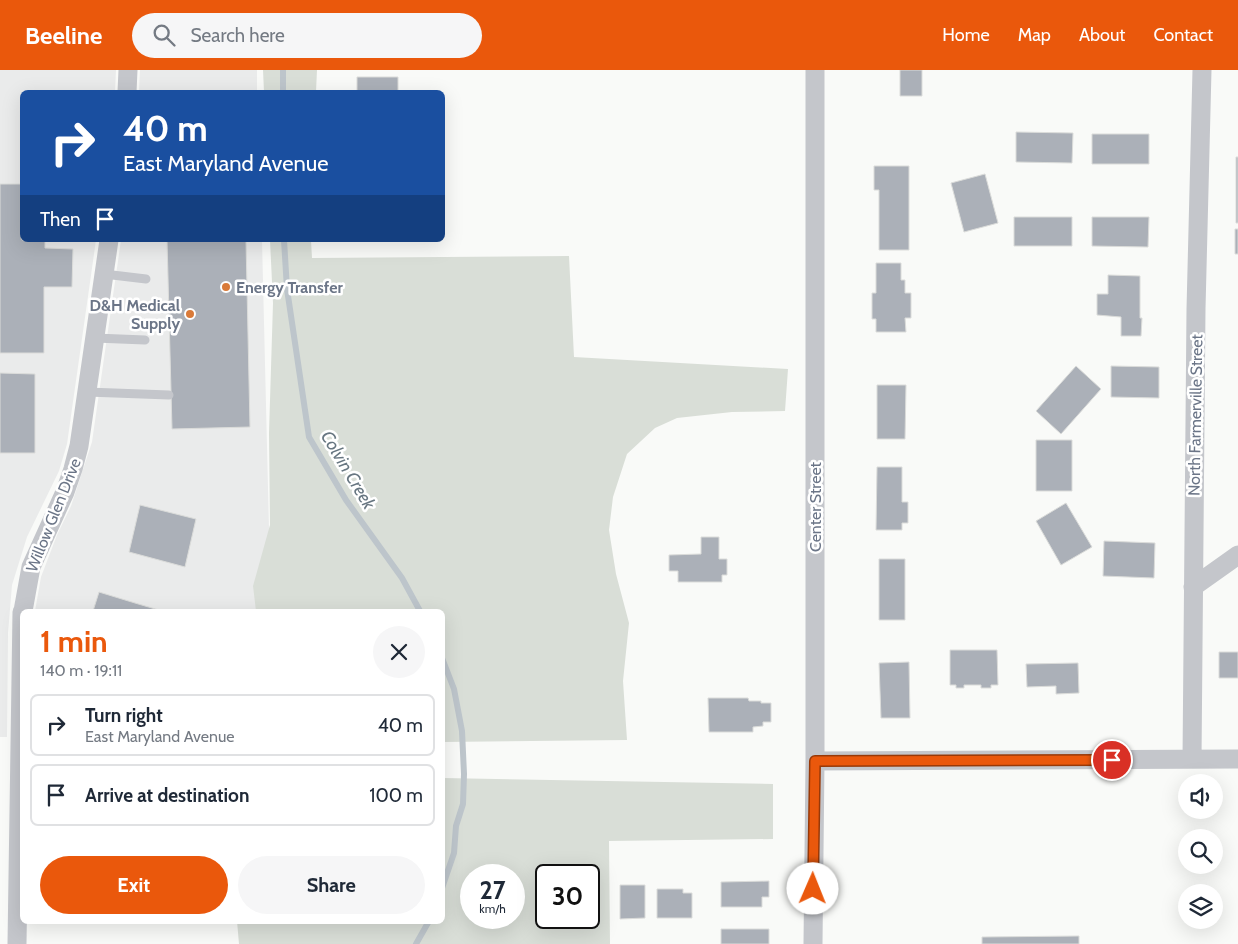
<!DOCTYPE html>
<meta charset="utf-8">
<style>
:root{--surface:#fff;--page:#f6f6f7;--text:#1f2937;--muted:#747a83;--line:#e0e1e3;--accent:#ea580c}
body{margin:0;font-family:Cabin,sans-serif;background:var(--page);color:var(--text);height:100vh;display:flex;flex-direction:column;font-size:19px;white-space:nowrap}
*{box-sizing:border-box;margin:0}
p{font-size:16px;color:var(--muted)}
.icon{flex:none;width:28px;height:28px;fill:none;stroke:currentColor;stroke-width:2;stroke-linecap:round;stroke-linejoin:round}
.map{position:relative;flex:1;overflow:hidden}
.details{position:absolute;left:20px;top:539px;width:425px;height:315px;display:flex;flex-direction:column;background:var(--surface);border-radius:8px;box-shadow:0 5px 20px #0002}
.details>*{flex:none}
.banner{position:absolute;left:20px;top:20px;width:425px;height:152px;border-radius:8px;box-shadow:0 5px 20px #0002;background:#1a4fa0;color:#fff;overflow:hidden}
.buttons{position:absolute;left:1178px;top:704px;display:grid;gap:10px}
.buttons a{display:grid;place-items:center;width:45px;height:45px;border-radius:50%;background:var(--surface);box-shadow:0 5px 20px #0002;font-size:25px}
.speed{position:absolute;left:460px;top:794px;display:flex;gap:10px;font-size:25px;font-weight:700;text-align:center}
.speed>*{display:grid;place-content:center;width:65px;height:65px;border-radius:50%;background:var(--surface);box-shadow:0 5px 20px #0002;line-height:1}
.speed small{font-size:12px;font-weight:400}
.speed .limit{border:2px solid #111;border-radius:8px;background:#fff;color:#111}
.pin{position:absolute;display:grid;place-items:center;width:42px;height:42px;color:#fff;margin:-21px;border:2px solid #fff;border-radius:50%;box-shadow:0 1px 5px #0007}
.me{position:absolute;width:55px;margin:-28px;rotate:1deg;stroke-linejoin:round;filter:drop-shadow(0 0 4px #0008)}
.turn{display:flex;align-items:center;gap:18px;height:105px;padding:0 20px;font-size:22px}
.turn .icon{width:65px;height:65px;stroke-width:2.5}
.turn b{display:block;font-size:35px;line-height:42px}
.then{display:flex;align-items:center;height:48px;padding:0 20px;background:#0003;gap:10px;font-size:19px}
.round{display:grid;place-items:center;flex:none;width:52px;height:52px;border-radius:26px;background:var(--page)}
.summary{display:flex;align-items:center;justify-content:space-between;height:85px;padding:0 20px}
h1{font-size:30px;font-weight:800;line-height:38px;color:var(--accent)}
.button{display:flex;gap:10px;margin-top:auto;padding:10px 20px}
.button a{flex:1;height:58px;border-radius:30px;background:var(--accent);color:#fff;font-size:20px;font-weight:800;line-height:58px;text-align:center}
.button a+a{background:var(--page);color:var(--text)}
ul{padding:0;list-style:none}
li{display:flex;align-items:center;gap:15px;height:62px;margin:0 10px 8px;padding:0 10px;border:2px solid var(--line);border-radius:8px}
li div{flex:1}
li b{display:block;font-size:19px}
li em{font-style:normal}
header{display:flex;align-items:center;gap:30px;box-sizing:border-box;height:70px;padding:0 25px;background:var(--accent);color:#fff}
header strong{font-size:24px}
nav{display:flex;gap:28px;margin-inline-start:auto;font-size:18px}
.search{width:350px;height:45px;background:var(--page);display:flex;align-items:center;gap:12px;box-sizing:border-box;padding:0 18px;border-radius:28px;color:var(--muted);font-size:19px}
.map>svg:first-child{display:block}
.built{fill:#eaebeb}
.green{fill:#d9ded7;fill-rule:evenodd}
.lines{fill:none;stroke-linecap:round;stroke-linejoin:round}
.stream{stroke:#bdc5cb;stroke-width:6}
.building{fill:#abb0b8;stroke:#dbdcda}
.service{stroke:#c4c6cb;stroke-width:9}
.minor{stroke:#c4c6cb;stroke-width:19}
.route-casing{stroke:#983908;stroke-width:12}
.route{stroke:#ea580c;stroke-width:9}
.poi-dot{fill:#d97a39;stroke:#fff;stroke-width:2}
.labels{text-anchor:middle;stroke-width:5;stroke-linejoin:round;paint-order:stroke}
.poi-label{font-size:16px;font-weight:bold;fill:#6b7587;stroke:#fff;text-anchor:start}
.street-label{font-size:16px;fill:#6b7587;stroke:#fff}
.water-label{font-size:18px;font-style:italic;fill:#677681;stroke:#fff}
</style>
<header>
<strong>Beeline</strong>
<div class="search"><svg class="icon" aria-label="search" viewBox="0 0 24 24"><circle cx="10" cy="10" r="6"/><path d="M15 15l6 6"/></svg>Search here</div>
<nav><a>Home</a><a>Map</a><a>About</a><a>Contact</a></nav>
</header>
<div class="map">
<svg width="1238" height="874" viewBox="0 0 1238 874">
<rect width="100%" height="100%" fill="#f9faf8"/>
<!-- built -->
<path class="built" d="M0 0H116L115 22H22V170H96L67 374 59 401 27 467 12 515 8 563 7 667H0Z
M140 0H257V22H139Z
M121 170H262L271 541H35L41 507 57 465 71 436 92 372Z"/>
<!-- green -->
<path class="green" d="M263 0H317L316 22H264Z
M270 170H311L312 188 569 186 574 287 788 299 785 341 732 342 677 348 655 358 627 384 613 427 609 460 616 504 629 553 623 611 627 670 443 672 442 541H256L253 516 270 455 269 363 273 233Z
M443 708 773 714V769L609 771 610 874H239L237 851H442ZM471 805H514V848H471ZM546 805H589V848H546Z"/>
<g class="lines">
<!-- stream -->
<path class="stream" d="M283 22V0
M284 170 287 219 309 367 346 430 402 508 420 541
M442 588 454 619 462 661 464 704 463 734 456 756 454 783 442 818
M416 874 429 851"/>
</g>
<!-- building -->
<path class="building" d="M900 0H922V26H900Z
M357 7H398V22H357Z
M1016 62 1073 63 1072 93 1016 92Z
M1092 64H1149V94H1092Z
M1236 87H1238V153H1236Z
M874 96H909V180H879V120H874Z
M985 104 998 153 964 162 951 113Z
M0 114H22V170H45V178L73 179 72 217H44V283H0Z
M1014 147H1072V176H1014Z
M1092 147H1149L1148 177 1092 176Z
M1235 159H1238V184H1235Z
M167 170H246L250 357 172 359Z
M876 193H901V210H905V223H911V248H905L906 262H876V249H872V223H876Z
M1108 205 1140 206V248H1142L1141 266H1121V247L1097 245V224H1108Z
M1076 296 1101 319 1061 364 1036 341Z
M1111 296 1159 297V328L1111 327Z
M0 303 35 304V383H0Z
M877 315H906L905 369H877Z
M1036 370H1072V421H1036Z
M877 397H902V432H908V453H902V460H876Z
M1066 433 1092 477 1061 495 1036 451Z
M140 435 196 449 185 497 129 482Z
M701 467H719V489H727V505H722V512H678V501H669V485L701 484Z
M1104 471 1155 473 1154 508 1103 506Z
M879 489H905V550H879Z
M99 522 135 533 162 541H93Z
M950 580H997L998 615H991V618H981V615H964V618H956V615H950Z
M1219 582H1238V608H1219Z
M909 592 910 648H881L879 593Z
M1078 593 1079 623 1056 624V616L1027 617 1026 594Z
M708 628H748L749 631H761V633H771V652H763V656L753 657V662H709Z
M769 811V827H762V837H721V812Z
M620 815H645V848L620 849Z
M657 819H683V823H692V848H657Z
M721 859H769V874H721Z
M1079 866V874H982V867Z"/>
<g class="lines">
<!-- service -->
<path class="service" d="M104 204 146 209
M95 268 145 270
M87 322 169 325"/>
<!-- minor -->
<path class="minor" d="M127 22 128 0
M1193 517 1238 485
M23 541 31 497 65 422 73 399 79 376 109 170
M1192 689 1196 239 1202 0
M815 691 1238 689
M17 874 22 542
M813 874 815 691V0"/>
</g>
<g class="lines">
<!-- route casing -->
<g class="route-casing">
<path id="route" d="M813 819 815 691 1112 690"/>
</g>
<!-- route -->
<use href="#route" class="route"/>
</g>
<!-- markers -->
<g class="poi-dot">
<circle cx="226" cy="217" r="5"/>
<circle cx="190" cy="244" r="5"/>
</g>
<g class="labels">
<!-- poi labels -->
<g class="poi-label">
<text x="236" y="223">Energy Transfer</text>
<text x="180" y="241" text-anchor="end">D&amp;H Medical<tspan x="180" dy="18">Supply</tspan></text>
</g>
<!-- street labels -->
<g class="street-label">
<text transform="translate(1195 345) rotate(-89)" y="6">North Farmerville Street</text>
<text transform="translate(815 437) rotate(-90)" y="6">Center Street</text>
<text transform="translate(53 445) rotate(-68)" y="6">Willow Glen Drive</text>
</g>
<!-- water labels -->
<g class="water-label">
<text transform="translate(348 400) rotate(59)" y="6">Colvin Creek</text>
</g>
</g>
</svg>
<div class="buttons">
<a><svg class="icon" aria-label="sound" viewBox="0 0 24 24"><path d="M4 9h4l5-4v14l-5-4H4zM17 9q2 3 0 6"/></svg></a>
<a><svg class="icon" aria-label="search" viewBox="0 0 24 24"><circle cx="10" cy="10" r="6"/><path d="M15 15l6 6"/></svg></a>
<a><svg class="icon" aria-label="layers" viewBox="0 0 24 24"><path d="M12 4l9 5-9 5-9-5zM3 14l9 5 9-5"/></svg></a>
</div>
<div class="speed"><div>27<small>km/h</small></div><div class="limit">30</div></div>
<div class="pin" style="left:1112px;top:690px;background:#d93025"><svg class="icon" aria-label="arrive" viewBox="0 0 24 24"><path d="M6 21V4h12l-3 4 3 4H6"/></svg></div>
<svg class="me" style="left:813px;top:819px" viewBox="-20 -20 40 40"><circle r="19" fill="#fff"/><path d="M0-13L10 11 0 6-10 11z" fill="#ea580c"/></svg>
<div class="banner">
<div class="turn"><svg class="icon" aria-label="right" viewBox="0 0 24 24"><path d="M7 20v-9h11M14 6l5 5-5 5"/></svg><div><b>40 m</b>East Maryland Avenue</div></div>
<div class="then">Then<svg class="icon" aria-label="arrive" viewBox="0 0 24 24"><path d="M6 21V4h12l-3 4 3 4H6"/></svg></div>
</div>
<section class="details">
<div class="summary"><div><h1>1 min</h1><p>140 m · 19:11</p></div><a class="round"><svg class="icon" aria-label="close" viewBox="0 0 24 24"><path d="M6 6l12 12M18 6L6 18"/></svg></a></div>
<ul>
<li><svg class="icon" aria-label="right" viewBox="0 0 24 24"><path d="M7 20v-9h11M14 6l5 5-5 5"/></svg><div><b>Turn right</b><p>East Maryland Avenue</p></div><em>40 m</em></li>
<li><svg class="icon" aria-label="arrive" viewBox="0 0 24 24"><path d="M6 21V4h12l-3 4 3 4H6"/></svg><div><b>Arrive at destination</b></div><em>100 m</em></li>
</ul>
<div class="button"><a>Exit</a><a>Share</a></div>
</section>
</div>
